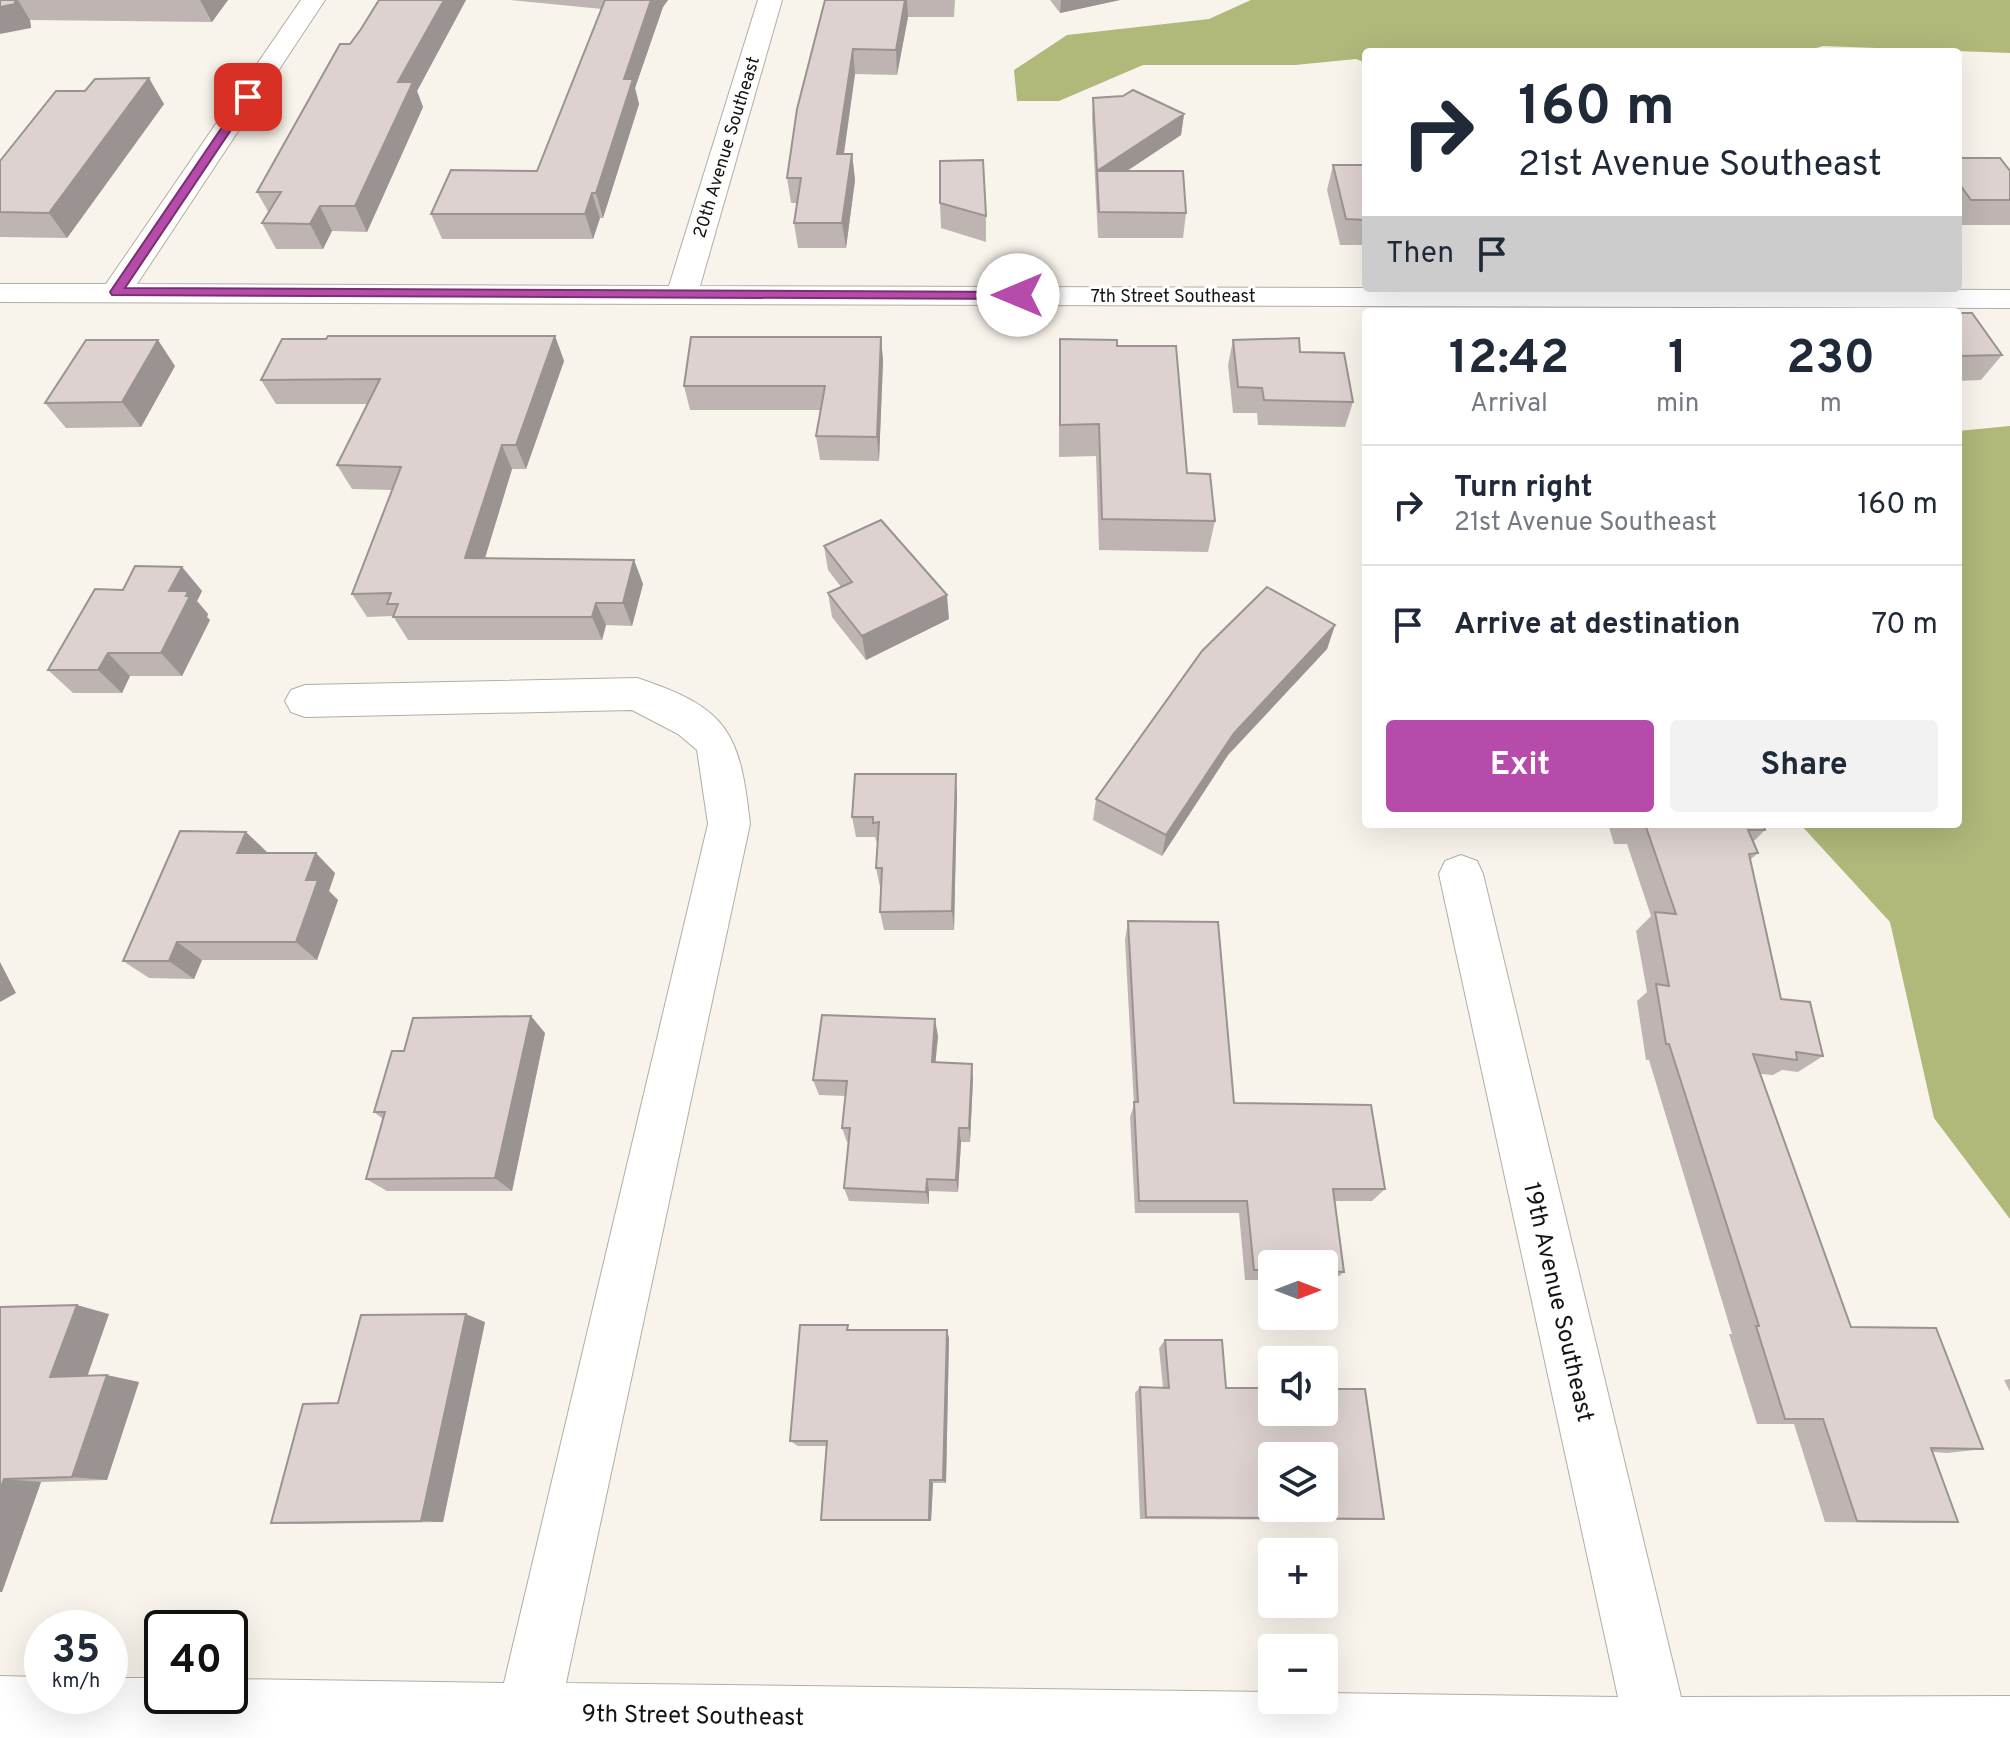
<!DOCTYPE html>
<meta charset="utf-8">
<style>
:root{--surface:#fff;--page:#f2f2f3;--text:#1f2937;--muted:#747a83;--line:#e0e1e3;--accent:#b74bab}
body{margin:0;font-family:Overpass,sans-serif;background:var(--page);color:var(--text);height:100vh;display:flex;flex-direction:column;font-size:30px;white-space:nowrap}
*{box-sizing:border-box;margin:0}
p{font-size:26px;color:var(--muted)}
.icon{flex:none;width:44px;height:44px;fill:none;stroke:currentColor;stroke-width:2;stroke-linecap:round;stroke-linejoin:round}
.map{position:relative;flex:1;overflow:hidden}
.panel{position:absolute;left:1362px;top:308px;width:600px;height:520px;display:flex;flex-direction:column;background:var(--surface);border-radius:8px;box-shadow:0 8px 32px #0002}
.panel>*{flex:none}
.hud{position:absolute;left:1362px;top:48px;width:600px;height:244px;border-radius:8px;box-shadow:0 8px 32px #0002;background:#fff;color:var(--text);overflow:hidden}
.needle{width:52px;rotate:90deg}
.buttons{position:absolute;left:1258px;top:1250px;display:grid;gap:16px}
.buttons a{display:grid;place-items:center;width:80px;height:80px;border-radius:8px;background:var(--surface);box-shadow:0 8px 32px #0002;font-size:40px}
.speed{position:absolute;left:24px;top:1610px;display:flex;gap:16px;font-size:40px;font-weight:700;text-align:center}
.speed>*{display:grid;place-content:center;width:104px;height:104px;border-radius:50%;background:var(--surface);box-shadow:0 8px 32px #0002;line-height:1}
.speed small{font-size:20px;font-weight:400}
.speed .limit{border:4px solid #111;border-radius:12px;background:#fff;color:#111}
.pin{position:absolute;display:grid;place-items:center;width:68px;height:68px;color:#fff;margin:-34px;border-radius:16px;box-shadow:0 4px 12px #0006}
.me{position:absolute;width:88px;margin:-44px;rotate:270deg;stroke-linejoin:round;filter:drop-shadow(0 0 6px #0008)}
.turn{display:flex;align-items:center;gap:28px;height:168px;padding:0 24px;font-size:36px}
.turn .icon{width:104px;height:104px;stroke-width:2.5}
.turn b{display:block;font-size:56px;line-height:68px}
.then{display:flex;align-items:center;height:76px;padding:0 24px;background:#0003;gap:16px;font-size:30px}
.eta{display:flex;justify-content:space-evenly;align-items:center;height:136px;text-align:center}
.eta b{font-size:48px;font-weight:700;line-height:56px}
.cta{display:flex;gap:16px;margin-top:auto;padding:16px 24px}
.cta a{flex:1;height:92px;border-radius:8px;background:var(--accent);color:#fff;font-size:32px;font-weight:700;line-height:92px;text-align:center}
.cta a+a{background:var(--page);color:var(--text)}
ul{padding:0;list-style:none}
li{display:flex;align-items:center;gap:24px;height:120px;padding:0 24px;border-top:2px solid var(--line)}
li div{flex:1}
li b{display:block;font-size:30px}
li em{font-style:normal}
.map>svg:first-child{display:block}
.forest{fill:#b0b87a}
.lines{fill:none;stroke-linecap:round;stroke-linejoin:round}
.minor-casing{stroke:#b2ada5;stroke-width:2}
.minor{fill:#fff;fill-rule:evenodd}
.wall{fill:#beb5b2}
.shaded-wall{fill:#9b9391}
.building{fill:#ddd2cf;stroke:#9b9391;stroke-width:2;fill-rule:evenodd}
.route{fill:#b74bab;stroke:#77316f;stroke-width:2}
.labels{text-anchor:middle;stroke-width:6;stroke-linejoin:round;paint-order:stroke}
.far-street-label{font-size:18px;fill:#161412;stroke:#fff}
.near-street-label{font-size:24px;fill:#161412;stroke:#fff}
</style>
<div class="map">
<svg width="2010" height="1738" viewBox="0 0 2010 1738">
<rect width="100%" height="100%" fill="#f9f4eb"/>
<!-- forest -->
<path class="forest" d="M1251 0H2010V53L1823 46 1803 52H1366V63L1356 59 1295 65H1143L1059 101H1017L1014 70 1067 35 1209 19Z
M2010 426V1219L1934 1118 1890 922 1800 824H1958V431Z"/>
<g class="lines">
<!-- minor casing -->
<g class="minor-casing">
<path id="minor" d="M301 0H325L137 284 669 286 758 0H782L700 286 2010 290V308L0 302V284H106Z
M637 678C729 708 740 733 750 824L566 1683 1272 1692V1700H1324V1693L1618 1697 1439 874 1445 861 1461 855 1477 861 1483 874 1681 1697 2010 1696V1738H0V1676L42 1677V1696H110V1678H162V1696H230V1679L504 1683 708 824 697 750 678 734 632 710 305 717 291 712 285 701 291 690 305 685Z"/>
</g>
<!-- minor -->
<use href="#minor" class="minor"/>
</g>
<!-- wall -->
<path class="wall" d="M0 0H228L212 22 30 20 31 28Z
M379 0H466L417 91 423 107 367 232 332 231 323 249H276L262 223 269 213 257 192Z
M510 0H668L663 7 635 88 639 104 603 218H600L593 239H442L431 214 537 171 602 9Z
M825 0H955L954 17H908L897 75 855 74 844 154H852L855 180 846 248H798L794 223 797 203H791L787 178Z
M1050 0H1120L1060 13Z
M85 91 164 104 67 238 0 237V161Z
M1093 98 1184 114 1181 135 1127 171 1186 213 1183 238H1098L1092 119Z
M1958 158 2010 171V225H1958Z
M1333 165H1366V245H1340L1327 190Z
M940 203 986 216V242L941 228Z
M1958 313 2002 355 1981 380 1958 381Z
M555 336 564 361 526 469H512L485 558 634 560 643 584 632 626 606 625 602 640H408L393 616 367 617 352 594 392 490 352 489 337 465 368 404H276L261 380Z
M881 337 883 361 879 461 820 460 816 436 820 410H690L684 386Z
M1060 339 1117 346 1187 473 1215 521 1208 552 1099 550 1096 456 1059 457V372Z
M1233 340 1300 352 1353 402 1345 427 1258 425 1257 413H1233L1228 365Z
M175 366 141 427 66 428 45 403Z
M824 546 949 619 866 660 832 617 828 593 841 587 828 570Z
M182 567 202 591 197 601 208 614 207 617 210 620 182 676H130L122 693H73L48 670 123 590Z
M1335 625 1327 649 1228 755 1162 856 1093 820 1096 799Z
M957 795 954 930H884L880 912 881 887H880L876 868 878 843H877L875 837H856L852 817Z
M1608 824H1763L1765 830 1753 842 1758 853 1750 860 1781 999 1823 1056 1798 1072 1782 1070 1773 1075 1760 1074 1851 1327 1983 1449 1947 1453 1933 1452 1958 1522 1922 1523 1825 1522 1794 1424H1757L1729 1334H1732L1649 1060H1646L1637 1001 1647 992 1636 931 1651 916 1627 844H1614Z
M267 852V853L335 873 329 891 338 900 317 960H202L194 979 149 978 123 961Z
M1128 921 1234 1103 1385 1189 1372 1201H1335L1344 1272 1333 1281H1324V1264H1272V1280H1245L1239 1213H1135L1130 1117 1134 1105 1125 940Z
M545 1033 512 1191H387L366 1179 383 1119 374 1112 404 1051Z
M938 1036 935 1062 973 1079 970 1142H961L958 1192 929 1191V1204L849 1201 844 1188 849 1142H847L842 1128 846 1096 819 1095 813 1080Z
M0 1307 109 1314 87 1376 139 1382 107 1480 41 1482 2 1592H0Z
M485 1322 443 1522 298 1524 271 1523 338 1403Z
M852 1330 949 1338 946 1483H933L931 1521H828L821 1520 826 1446H798L790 1441Z
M1165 1340 1226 1388 1384 1519 1370 1520 1140 1519 1135 1393 1140 1387 1163 1388 1159 1348Z
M2010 1379V1392L2004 1380Z"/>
<!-- shaded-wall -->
<path class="shaded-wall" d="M15 0H18L30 20 31 28 0 34V7Z
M200 0H228L212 22Z
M444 0H466L417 91 423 107 367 232 355 206 398 82Z
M651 0H668L663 7 635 88 639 104 603 218 596 193 624 79Z
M905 0H907L908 17 897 75 896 50Z
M1061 0H1120L1060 13Z
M853 49 855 74 840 180 837 154Z
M149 78 164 104 67 238 49 213Z
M1184 114 1181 135 1098 190 1097 171 1095 192 1097 171Z
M852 154 855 180 846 248 842 223Z
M592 193 600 218 593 239 585 214Z
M320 206 332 231 323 249 310 224Z
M555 336 564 361 526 469 516 445Z
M881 337 883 361 879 461 877 437Z
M158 340 175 366 141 427 122 402Z
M502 445 512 469 478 581 465 558Z
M634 560 643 584 632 626 623 603Z
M182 567 202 591 197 601 208 614 207 617 210 620 182 676 161 653 169 591Z
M947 595 949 619 866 660 862 636Z
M596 603 606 625 602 640 592 617Z
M1335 625 1327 649 1228 755 1162 856 1166 835 1234 733Z
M108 653 130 676 122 693 98 670Z
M956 774 957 795 954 930 952 911Z
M246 832 267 852 259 873 237 853Z
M316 853 335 873 329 891 338 900 317 960 296 942 306 880Z
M177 942 202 960 194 979 169 961Z
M0 962 16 993 0 1002Z
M531 1016 545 1033 512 1191 495 1178Z
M935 1019 938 1036 934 1078 932 1062Z
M972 1064 973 1079 970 1142 969 1128Z
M959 1128 961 1142 958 1192 956 1180Z
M927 1179 929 1191V1204L926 1192Z
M77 1305 109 1314 85 1383 50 1377Z
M466 1314 485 1322 443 1522 421 1521Z
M947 1330 949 1338 946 1483 943 1480Z
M107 1375 139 1382 107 1480 72 1477Z
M4 1479 41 1482 2 1592H0V1490Z
M930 1480 933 1483 931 1521 929 1520Z"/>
<!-- building -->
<path class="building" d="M0 0H15V4L0 7Z
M379 0H444L398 82H413L355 206H320L310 224 262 223 281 192H257L340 44H350L361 29Z
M605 0H651L624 79H633L596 193H592L585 214H431L451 170 537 171Z
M825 0H905L896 50 853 49 837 154H852L842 223H794L801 178H787L797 109Z
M149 78 49 213 0 212V161L56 91H85L95 79Z
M1133 90 1184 114 1097 171 1093 98 1123 96Z
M1958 158H2000L2010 171V200H1971L1958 182Z
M983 160 986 216 940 203V161Z
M1333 165H1366V220L1346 219Z
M1097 171H1183L1186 213 1099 212Z
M1958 313H1972L2002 355 1958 356Z
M328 336H555L516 445H502L465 558 634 560 623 603H596L592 617H393L398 604H387L391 593 352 594 401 467 337 465 380 379 261 380 282 339H326Z
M691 337H881L877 437 816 436 825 386H684Z
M1299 338 1300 352 1344 353 1353 402 1264 400 1262 388 1238 387 1233 340Z
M1060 339 1117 340V346H1176L1187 473 1210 474 1215 521 1102 519 1099 424 1060 425Z
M86 340H158L122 402 45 403Z
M881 520 947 595 862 636 828 593 852 582 824 546Z
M135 566 182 567 169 591H188L186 596H190L161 653H108L98 670H48L95 589 123 590Z
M1267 587 1335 625 1234 733 1166 835 1096 799 1202 651Z
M855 774H956L952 911 880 912 882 868H876L879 822 873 823V817H852Z
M1645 824H1763L1765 830H1748L1758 853 1749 854 1781 999 1810 1002 1823 1056 1796 1052 1797 1060 1753 1054 1851 1327 1936 1328 1983 1449 1931 1448 1958 1522 1857 1521 1823 1419H1785L1756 1326H1759L1669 1044H1666L1656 984 1669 986 1655 912 1676 914Z
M180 831 246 832 237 853H316L306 880H318L296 942H177L169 961H123Z
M1128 921 1218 922 1234 1103 1371 1105 1385 1189H1333L1344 1272 1324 1271V1264H1272V1270H1254L1247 1201H1139L1134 1102H1138Z
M822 1015 935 1019 932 1062 972 1064 969 1128H959L956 1180 927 1179 926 1192 844 1188 850 1128H842L847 1081 813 1080Z
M531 1016 495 1178 366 1179 385 1112H374L392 1051H404L413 1018Z
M77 1305 50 1377 107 1375 72 1477 4 1479 0 1490V1307Z
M466 1314 421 1521 271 1523 303 1404 338 1403 361 1315Z
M800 1325H848L847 1330H947L943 1480H930L929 1520H821L827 1441H790Z
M1165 1340H1222L1226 1388H1272V1412H1324V1389H1365L1384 1519 1146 1517 1140 1387 1169 1388ZM1272 1456H1324V1508H1272Z"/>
<!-- route -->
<path class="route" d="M248 94 253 97 125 288 1018 292 1025 295 1018 299 112 295 110 292 244 95Z"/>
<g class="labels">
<!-- far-street labels -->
<g class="far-street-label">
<text transform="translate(726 147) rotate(-73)" y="6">20th Avenue Southeast</text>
<text x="1173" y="302">7th Street Southeast</text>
</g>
<!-- near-street labels -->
<g class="near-street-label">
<text transform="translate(1559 1302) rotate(77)" y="8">19th Avenue Southeast</text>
<text transform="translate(693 1715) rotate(1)" y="8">9th Street Southeast</text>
</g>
</g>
</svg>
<div class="buttons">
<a><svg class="needle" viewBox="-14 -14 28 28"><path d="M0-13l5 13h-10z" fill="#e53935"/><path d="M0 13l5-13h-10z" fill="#747a83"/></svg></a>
<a><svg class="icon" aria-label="sound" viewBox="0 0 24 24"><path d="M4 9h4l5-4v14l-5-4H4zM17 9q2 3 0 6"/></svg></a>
<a><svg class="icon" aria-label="layers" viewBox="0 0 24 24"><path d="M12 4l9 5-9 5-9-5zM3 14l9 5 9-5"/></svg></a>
<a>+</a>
<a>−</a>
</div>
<div class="speed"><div>35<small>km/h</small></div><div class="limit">40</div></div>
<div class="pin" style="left:248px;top:97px;background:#d93025"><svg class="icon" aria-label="arrive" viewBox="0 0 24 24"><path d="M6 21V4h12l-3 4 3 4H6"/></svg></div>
<svg class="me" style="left:1018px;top:295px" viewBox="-20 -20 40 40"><circle r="19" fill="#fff"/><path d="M0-13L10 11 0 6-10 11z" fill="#b74bab"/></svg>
<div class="hud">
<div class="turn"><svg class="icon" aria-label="right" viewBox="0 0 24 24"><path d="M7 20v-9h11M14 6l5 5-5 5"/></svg><div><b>160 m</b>21st Avenue Southeast</div></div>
<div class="then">Then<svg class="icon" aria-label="arrive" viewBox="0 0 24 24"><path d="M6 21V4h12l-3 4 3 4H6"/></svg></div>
</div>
<section class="panel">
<div class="eta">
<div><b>12:42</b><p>Arrival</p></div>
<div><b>1</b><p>min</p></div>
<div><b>230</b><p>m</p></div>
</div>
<ul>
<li><svg class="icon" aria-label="right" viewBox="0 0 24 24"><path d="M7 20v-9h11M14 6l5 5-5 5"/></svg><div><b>Turn right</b><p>21st Avenue Southeast</p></div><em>160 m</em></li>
<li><svg class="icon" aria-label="arrive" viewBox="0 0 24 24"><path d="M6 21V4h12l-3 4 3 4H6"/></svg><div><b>Arrive at destination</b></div><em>70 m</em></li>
</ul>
<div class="cta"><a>Exit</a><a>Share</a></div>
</section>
</div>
